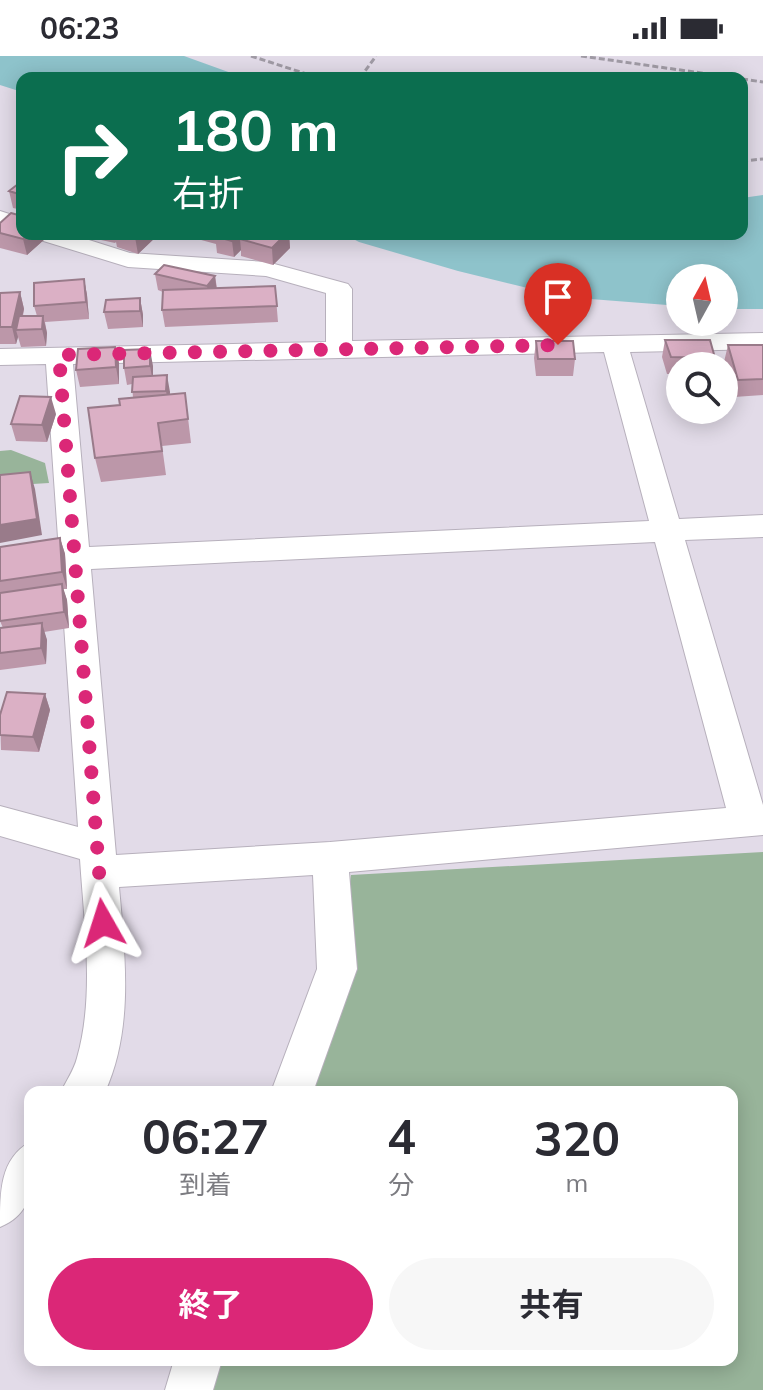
<!DOCTYPE html>
<html lang="ja">
<meta charset="utf-8">
<style>
:root{--surface:#fff;--page:#f7f7f7;--text:#2b2b33;--muted:#7c7c81;--accent:#db2777}
body{margin:0;font-family:Mulish,"Noto Sans JP",sans-serif;background:var(--page);color:var(--text);height:100vh;display:flex;flex-direction:column;font-size:30px;white-space:nowrap}
*{box-sizing:border-box;margin:0}
p{font-size:26px;color:var(--muted)}
.icon{flex:none;width:44px;height:44px;fill:none;stroke:currentColor;stroke-width:2;stroke-linecap:round;stroke-linejoin:round}
.map{position:relative;flex:1;overflow:hidden}
.drawer{position:absolute;left:24px;top:1030px;width:714px;height:280px;display:flex;flex-direction:column;background:var(--surface);border-radius:16px;box-shadow:0 4px 20px #0003}
.drawer>*{flex:none}
.top-card{position:absolute;left:16px;top:16px;width:732px;height:168px;border-radius:16px;box-shadow:0 4px 20px #0003;background:#0b6e4f;color:#fff;overflow:hidden}
.needle{width:52px;rotate:8deg}
.fabs{position:absolute;left:666px;top:208px;display:grid;gap:16px}
.fabs a{display:grid;place-items:center;width:72px;height:72px;border-radius:50%;background:var(--surface);box-shadow:0 4px 20px #0003;font-size:40px}
.pin{position:absolute;display:grid;place-items:center;width:68px;height:68px;color:#fff;margin:-82px -34px;border-radius:50% 50% 50% 0;rotate:-45deg;box-shadow:0 0 8px #0007}
.pin .icon{rotate:45deg}
.me{position:absolute;width:88px;margin:-44px;rotate:354deg;stroke-linejoin:round;filter:drop-shadow(0 0 6px #0008)}
.turn{display:flex;align-items:center;gap:28px;height:168px;padding:0 24px;font-size:36px}
.turn .icon{width:104px;height:104px;stroke-width:2.5}
.turn b{display:block;font-size:56px;line-height:68px}
.eta{display:flex;justify-content:space-evenly;align-items:center;height:136px;text-align:center}
.eta b{font-size:48px;font-weight:700;line-height:56px}
.button{display:flex;gap:16px;margin-top:auto;padding:16px 24px}
.button a{flex:1;height:92px;border-radius:48px;background:var(--accent);color:#fff;font-size:32px;font-weight:700;line-height:92px;text-align:center}
.button a+a{background:var(--page);color:var(--text)}
.status{display:flex;justify-content:space-between;align-items:center;height:56px;padding:0 40px;background:var(--surface);direction:ltr}
.status svg{height:22px;fill:currentColor}
.map>svg:first-child{display:block}
.green{fill:#98b49a}
.water{fill:#8ec3cb}
.lines{fill:none;stroke-linecap:round;stroke-linejoin:round}
.minor-casing{stroke:#b7b0bc;stroke-width:2}
.path{stroke:#a09ba5;stroke-width:3;stroke-dasharray:6 3;stroke-linecap:butt}
.minor{fill:#fff;fill-rule:evenodd}
.wall{fill:#bc97a9}
.shaded-wall{fill:#997b8a}
.building{fill:#dbb0c5;stroke:#997b8a;stroke-width:2}
.route{stroke:#db2777;stroke-width:14;stroke-dasharray:0 25.2}
</style>
<div class="status"><b>06:23</b><svg viewBox="0 0 49 12"><path d="M0 12V9h3v3zM5 12V6h3v6zM10 12V3h3v9zM15 12V0h3v12zM26 1h20v11H26zM47 4h2v5h-2z"/></svg></div>
<div class="map">
<svg width="763" height="1334" viewBox="0 0 763 1334">
<rect width="100%" height="100%" fill="#e2dbe8"/>
<!-- green -->
<path class="green" d="M11 394 45 407 49 427 0 430V395Z
M763 796V1334H212L221 1304H732V1036H300L337 913 351 819Z"/>
<!-- water -->
<path class="water" d="M0 0H184L245 22H22V36L0 29Z
M763 139V253H724V222H680V250L565 241 458 215 359 186 344 178H742V142Z"/>
<g class="lines">
<!-- minor casing -->
<g class="minor-casing">
<path id="minor" d="M0 155 22 162V177L0 170Z
M33 178H70L130 197 267 206 348 228 352 233V285L763 277V293L630 296 679 463 763 459V481L685 484 763 749V779L349 816 357 913 313 1036H271L317 913 313 819 119 831C125 899 134 972 105 1036H61C66 1025 74 1014 77 1002 95 940 84 866 80 803L0 780V750L78 771 46 308 0 309V293L326 286V237L266 220 128 211 37 183ZM604 296 649 465 89 491 73 308ZM655 486 726 752 330 786 116 799 91 513Z
M30 1086C30 1122 39 1155 0 1171 0 1135 0 1103 30 1086Z
M174 1304H222L213 1334H165Z"/>
</g>
<!-- path -->
<path class="path" d="M251 0 319 22
M581 0 737 22
M360 22 376 0
M742 23 763 26
M742 105 763 103"/>
<!-- minor -->
<use href="#minor" class="minor"/>
</g>
<!-- wall -->
<path class="wall" d="M22 125V154L13 152 9 135Z
M0 167 46 182 27 199 0 192Z
M87 178H158V179L138 198 117 191 116 186 115 187 87 181Z
M179 178H289L290 192 273 209 241 200V194L234 201 217 197 216 188Z
M155 218 215 220 217 232 275 230 278 266 165 271 162 254 163 236 158 234Z
M84 223 87 239 89 263 45 266 47 277 46 290 21 291 18 281 16 288H0V237L20 236 24 253 23 260H37L34 250Z
M140 242 143 259V271L108 273 104 256Z
M665 284 715 302 713 310H680V318H667L662 301Z
M536 285 575 303 573 320H536L534 302Z
M728 289H763V339L734 341 724 306Z
M115 291 119 307V328L80 331 76 314Z
M153 310V320L170 336 169 339 185 337 191 387 162 390 166 419 101 426 95 402 120 349 133 342 132 328 127 329 124 312Z
M56 358 47 386 16 385 11 368Z
M60 482 65 498 67 533H63L67 544 69 572 44 576 47 584 46 608 0 614V572H3L0 565V491Z
M45 638 50 654 39 696 1 694 0 659Z"/>
<!-- shaded-wall -->
<path class="shaded-wall" d="M28 178H45L46 182 27 199 23 183Z
M139 178 158 179 138 198 135 181Z
M238 178H255L240 183 241 194 234 201 232 185Z
M286 178H289L290 192 273 209 272 192Z
M215 220 217 237 209 246 207 230Z
M84 223 87 239 89 263 86 246Z
M20 236 24 253 19 274H16L18 281 16 288 12 271Z
M140 242 143 259V271L140 255Z
M43 260 47 277 46 290 42 273Z
M115 291 119 307V328L116 311Z
M150 293 153 310V327L150 310Z
M167 319 170 336 169 352 166 335Z
M51 341 56 358 47 386 42 369Z
M30 416 35 433 42 479 0 487V469Z
M60 482 65 498 67 533 62 516Z
M62 528 67 544 69 572 64 556Z
M42 567 47 584 46 608 41 592Z
M45 638 50 654 39 696 33 681Z"/>
<!-- building -->
<path class="building" d="M22 125V139L9 135Z
M11 157 22 160V178H28L23 183 0 177V167Z
M124 178H139L135 181Z
M217 178H238L232 185 215 180Z
M245 178H286L272 192 240 183Z
M164 209 215 220 207 230 155 218Z
M84 223 86 246 34 250V227Z
M275 230 277 250 162 254 163 234Z
M20 236 12 271H0V237Z
M140 242V255L104 256 106 244Z
M19 260H43L42 273 16 274Z
M665 284H710L715 302 671 301Z
M536 285H573L575 303H538Z
M728 289H763V323L738 324Z
M115 291 116 311 76 314 78 293Z
M150 293V310L124 312V294Z
M167 319 166 335 132 336 133 321Z
M185 337 188 363 158 367 162 395 95 402 88 352 120 349 119 343Z
M20 340 51 341 42 369 11 368Z
M30 416 37 463 0 469V419Z
M60 482 62 516 0 525V491Z
M62 528 64 556 0 565V537Z
M42 567 41 592 0 597V572Z
M7 636 45 638 33 681 0 679V659Z"/>
<g class="lines">
<!-- route -->
<path class="route" d="M103 867 59 299 558 289"/>
</g>
</svg>
<div class="fabs">
<a><svg class="needle" viewBox="-14 -14 28 28"><path d="M0-13l5 13h-10z" fill="#e53935"/><path d="M0 13l5-13h-10z" fill="#7c7c81"/></svg></a>
<a><svg class="icon" aria-label="search" viewBox="0 0 24 24"><circle cx="10" cy="10" r="6"/><path d="M15 15l6 6"/></svg></a>
</div>
<div class="pin" style="left:558px;top:289px;background:#d93025"><svg class="icon" aria-label="arrive" viewBox="0 0 24 24"><path d="M6 21V4h12l-3 4 3 4H6"/></svg></div>
<svg class="me" style="left:103px;top:867px" viewBox="-20 -20 40 40"><path d="M0-17L14 15 0 8-14 15z" fill="#db2777" stroke="#fff" stroke-width="4"/></svg>
<div class="top-card">
<div class="turn"><svg class="icon" aria-label="right" viewBox="0 0 24 24"><path d="M7 20v-9h11M14 6l5 5-5 5"/></svg><div><b>180 m</b>右折</div></div>
</div>
<section class="drawer">
<div class="eta">
<div><b>06:27</b><p>到着</p></div>
<div><b>4</b><p>分</p></div>
<div><b>320</b><p>m</p></div>
</div>
<div class="button"><a>終了</a><a>共有</a></div>
</section>
</div>
